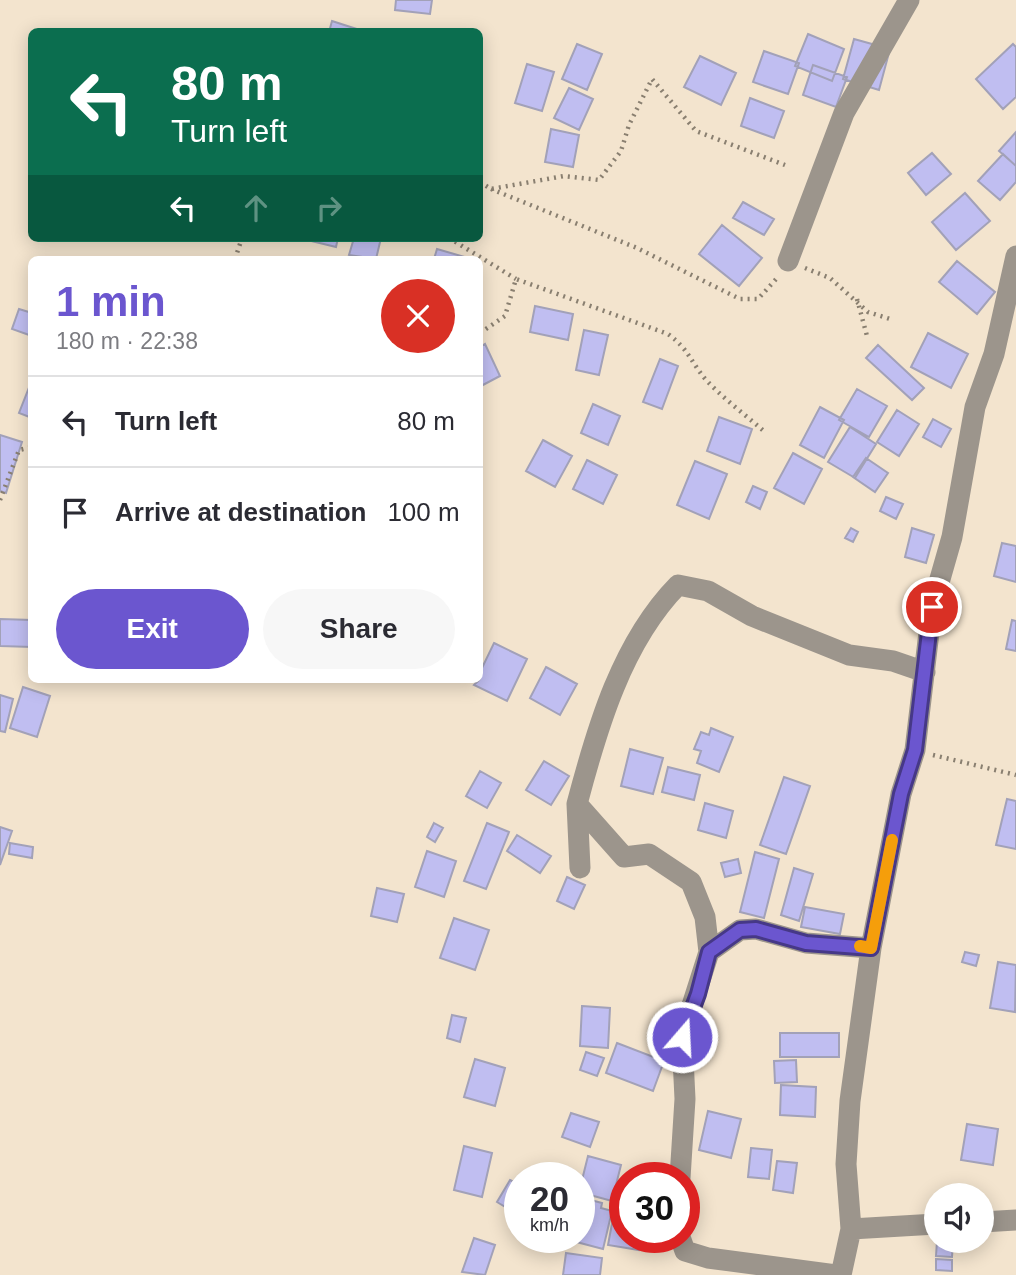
<!DOCTYPE html>
<meta charset="utf-8">
<style>
:root{--surface:#fff;--page:#f7f7f7;--text:#2b2b33;--muted:#7c7c81;--line:#e1e1e2;--accent:#6b56cf}
body{margin:0;font-family:Helvetica,sans-serif;background:var(--page);color:var(--text);height:100vh;display:flex;flex-direction:column;font-size:26px;white-space:nowrap}
*{box-sizing:border-box;margin:0}
p{font-size:23px;color:var(--muted)}
.icon{flex:none;width:38px;height:38px;fill:none;stroke:currentColor;stroke-width:2;stroke-linecap:round;stroke-linejoin:round}
.map{position:relative;flex:1;overflow:hidden}
.side{position:absolute;left:28px;top:256px;width:455px;height:427px;display:flex;flex-direction:column;background:var(--surface);border-radius:10px;box-shadow:0 4px 18px #0003}
.side>*{flex:none}
.banner{position:absolute;left:28px;top:28px;width:455px;height:214px;border-radius:10px;box-shadow:0 4px 18px #0003;background:#0b6e4f;color:#fff;overflow:hidden}
.tools{position:absolute;left:924px;top:1183px;display:grid;gap:14px}
.tools a{display:grid;place-items:center;width:70px;height:70px;border-radius:50%;background:var(--surface);box-shadow:0 4px 18px #0003;font-size:35px}
.speed{position:absolute;left:504px;top:1162px;display:flex;gap:14px;font-size:35px;font-weight:700;text-align:center}
.speed>*{display:grid;place-content:center;width:91px;height:91px;border-radius:50%;background:var(--surface);box-shadow:0 4px 18px #0003;line-height:1}
.speed small{font-size:18px;font-weight:400}
.speed .limit{border:10px solid #d22;background:#fff;color:#111}
.pin{position:absolute;display:grid;place-items:center;width:60px;height:60px;color:#fff;margin:-30px;border:4px solid #fff;border-radius:50%;box-shadow:0 2px 7px #0007}
.me{position:absolute;width:77px;margin:-38px;rotate:19deg;stroke-linejoin:round;filter:drop-shadow(0 0 5px #0008)}
.turn{display:flex;align-items:center;gap:24px;height:147px;padding:0 28px;font-size:32px}
.turn .icon{width:91px;height:91px;stroke-width:2.5}
.turn b{display:block;font-size:49px;line-height:60px}
.lanes{display:flex;align-items:center;height:66px;padding:0 28px;background:#0003;justify-content:center;gap:35px;direction:ltr}
.lanes .off{opacity:.35}
.round{display:grid;place-items:center;flex:none;width:74px;height:74px;border-radius:37px;background:var(--page)}
.headline{display:flex;align-items:center;justify-content:space-between;height:119px;padding:0 28px}
h1{font-size:42px;font-weight:700;line-height:52px;color:var(--accent)}
.primary-button{display:flex;gap:14px;margin-top:auto;padding:14px 28px}
.primary-button a{flex:1;height:80px;border-radius:42px;background:var(--accent);color:#fff;font-size:28px;font-weight:700;line-height:80px;text-align:center}
.primary-button a+a{background:var(--page);color:var(--text)}
ul{padding:0;list-style:none}
li{display:flex;align-items:center;gap:21px;height:91px;padding:0 28px;border-top:2px solid var(--line)}
li div{flex:1}
li b{display:block;font-size:26px}
li em{font-style:normal}
.map>svg:first-child{display:block}
.building{fill:#c0bef1;stroke:#a2a1b8;stroke-width:2}
.lines{fill:none;stroke-linecap:round;stroke-linejoin:round}
.path{stroke:#897f70;stroke-width:4.5;stroke-dasharray:2 5;stroke-linecap:butt}
.minor{stroke:#9c958c;stroke-width:21}
.route-casing{stroke:#463887;stroke-width:18}
.route{stroke:#6b56cf;stroke-width:12}
.slow{stroke:#f59e0b;stroke-width:12}
</style>
<div class="map">
<svg width="1016" height="1275" viewBox="0 0 1016 1275">
<rect width="100%" height="100%" fill="#f3e4ce"/>
<!-- building -->
<path class="building" d="M396 0H432L430 14 395 10Z
M332 21 366 32H329Z
M808 34 844 49 832 81 795 66Z
M854 39 890 49 879 90 843 79Z
M577 44 602 54 587 90 562 79Z
M1013 44 1016 47V97L1003 109 976 79Z
M764 51 799 63 788 94 753 82Z
M700 56 736 73 721 105 684 87Z
M527 64 554 72 542 111 515 103Z
M813 65 847 77 836 107 803 95Z
M569 88 593 99 579 130 554 118Z
M750 98 784 111 774 138 741 126Z
M551 129 579 135 573 167 545 162Z
M1016 132V166L999 151Z
M932 153 951 174 926 195 908 173Z
M1003 154 1016 166V182L1000 200 978 181Z
M965 193 990 221 956 250 932 222Z
M743 202 774 219 764 235 733 218Z
M722 225 762 258 739 286 699 254Z
M299 238H338L336 247Z
M354 238H381L376 259 349 255Z
M437 249 468 258V259H434Z
M957 261 995 292 977 314 939 282Z
M535 306 573 314 568 340 530 332Z
M19 309 32 313V336L12 329Z
M584 330 608 335 599 375 576 370Z
M928 333 968 354 951 388 911 367Z
M485 344 500 376 481 386 480 347Z
M878 345 924 388 912 400 866 358Z
M660 359 678 366 662 409 643 402Z
M30 385H32V418L19 413Z
M857 389 887 406 869 437 839 420Z
M593 404 620 416 608 445 581 433Z
M820 407 844 420 824 458 800 445Z
M897 410 919 424 899 456 877 442Z
M719 417 752 429 740 464 707 451Z
M933 419 951 429 941 447 923 437Z
M850 427 876 444 855 478 828 462Z
M0 435 22 442 6 493 0 491Z
M543 440 572 456 555 487 526 471Z
M793 453 822 469 804 504 774 488Z
M866 458 888 473 875 492 853 477Z
M587 460 617 475 603 504 573 489Z
M695 461 727 474 709 519 677 505Z
M753 486 767 492 760 509 746 502Z
M886 497 903 504 896 519 880 511Z
M851 528 858 532 853 542 845 538Z
M912 528 934 535 926 563 905 557Z
M1002 543 1016 546V582L994 576Z
M0 619 32 620V647L0 646Z
M1012 620 1016 621V651L1006 649Z
M494 643 527 659 507 701 474 685 480 679V672Z
M546 667 577 684 560 715 530 698Z
M23 687 50 696 37 737 10 728Z
M0 695 13 699 5 732 0 731Z
M711 728 733 737 719 772 697 763 701 751 694 749 701 732 709 735Z
M630 749 663 758 653 794 621 786Z
M544 761 569 776 551 805 526 790Z
M668 767 700 775 694 800 662 792Z
M480 771 501 783 487 808 466 796Z
M784 777 810 786 786 854 760 845Z
M1007 799 1016 801V849L996 845Z
M705 803 733 811 726 838 698 830Z
M434 823 443 828 435 842 427 837Z
M487 823 509 832 486 889 464 881Z
M0 827 12 831 0 865Z
M517 835 551 856 540 873 507 851Z
M10 843 33 847 32 858 9 854Z
M427 851 456 861 444 897 415 887Z
M755 852 779 859 764 918 740 912Z
M738 859 741 873 725 877 721 863Z
M794 868 813 874 799 921 781 915Z
M567 877 585 885 574 909 557 901Z
M377 888 404 894 397 922 371 916Z
M805 907 844 914 840 934 801 927Z
M454 918 489 930 475 970 440 958Z
M965 952 979 955 976 966 962 962Z
M998 962 1016 965 1015 1012 990 1008Z
M582 1006 610 1008 608 1048 580 1046Z
M452 1015 466 1018 460 1042 447 1038Z
M780 1033H839V1057H780Z
M617 1043 664 1061 653 1091 606 1073Z
M586 1052 604 1058 597 1076 580 1070Z
M475 1059 505 1068 495 1106 464 1097Z
M796 1060 797 1082 775 1083 774 1061Z
M781 1085 816 1087 815 1117 780 1115Z
M708 1111 741 1119 731 1158 699 1150Z
M571 1113 599 1122 590 1147 562 1137Z
M967 1124 998 1129 993 1165 961 1160Z
M464 1146 492 1153 482 1197 454 1190Z
M751 1148 772 1150 769 1179 748 1177Z
M588 1156 621 1165 612 1201 579 1192Z
M777 1161 797 1163 793 1193 773 1190Z
M510 1180 520 1185V1216L497 1202Z
M587 1199 602 1203 601 1208 612 1211 603 1249 565 1239 579 1237V1205L585 1207Z
M616 1202 625 1204V1237H642L639 1250 608 1245Z
M474 1238 495 1245 485 1275 462 1272Z
M937 1241 953 1242 952 1257 936 1256Z
M566 1253 602 1258 600 1275H563Z
M936 1259 952 1260V1271L936 1270Z"/>
<g class="lines">
<!-- path -->
<path class="path" d="M480 182 491 189 564 176 599 180 621 151 629 125 652 79 696 131 785 165
M491 189 637 248 740 299H758L778 277
M449 238 516 279
M235 259 242 238
M805 268 830 278 868 312 890 319
M857 299 867 336
M480 333 505 316 516 279 668 334C689 349 691 363 707 381 725 400 747 416 766 433
M0 500 19 450 32 447
M933 755 1016 775"/>
<!-- minor -->
<path class="minor" d="M788 261 844 113 909 0
M577 804 580 868
M709 952 740 930 756 929 806 943 871 948
M680 1178 685 1099 682 1037 709 952 705 917 691 882 649 854 624 857 577 804C597 728 622 642 678 585L708 591 752 616 849 655 893 661 925 672
M982 1222 1016 1220
M851 1229 936 1224
M680 1237 685 1251 708 1258 836 1275
M841 1275 851 1229 846 1164 850 1101 871 948 901 794 915 750 932 607 952 537 975 407 994 354 1016 256"/>
</g>
<g class="lines">
<!-- route casing -->
<g class="route-casing">
<path id="route" d="M682 1037 698 994 709 952 740 930 756 929 806 943 871 948 901 794 915 750 932 607"/>
</g>
<!-- route -->
<use href="#route" class="route"/>
<!-- slow -->
<path class="slow" d="M860 946 871 948 892 840"/>
</g>
</svg>
<div class="tools">
<a><svg class="icon" aria-label="sound" viewBox="0 0 24 24"><path d="M4 9h4l5-4v14l-5-4H4zM17 9q2 3 0 6"/></svg></a>
</div>
<div class="speed"><div>20<small>km/h</small></div><div class="limit">30</div></div>
<div class="pin" style="left:932px;top:607px;background:#d93025"><svg class="icon" aria-label="arrive" viewBox="0 0 24 24"><path d="M6 21V4h12l-3 4 3 4H6"/></svg></div>
<svg class="me" style="left:682px;top:1037px" viewBox="-20 -20 40 40"><circle r="17" fill="#6b56cf" stroke="#fff" stroke-width="3"/><path d="M0-11L8 9 0 5-8 9z" fill="#fff"/></svg>
<div class="banner">
<div class="turn"><svg class="icon" aria-label="left" viewBox="0 0 24 24"><path d="M17 20v-9H6M10 6l-5 5 5 5"/></svg><div><b>80 m</b>Turn left</div></div>
<div class="lanes"><svg class="icon" aria-label="left" viewBox="0 0 24 24"><path d="M17 20v-9H6M10 6l-5 5 5 5"/></svg><svg class="icon off" aria-label="ahead" viewBox="0 0 24 24"><path d="M12 20V5M6 11l6-6 6 6"/></svg><svg class="icon off" aria-label="right" viewBox="0 0 24 24"><path d="M7 20v-9h11M14 6l5 5-5 5"/></svg></div>
</div>
<section class="side">
<div class="headline"><div><h1>1 min</h1><p>180 m · 22:38</p></div><a class="round" style="background:#d93025;color:#fff"><svg class="icon" aria-label="close" viewBox="0 0 24 24"><path d="M6 6l12 12M18 6L6 18"/></svg></a></div>
<ul>
<li><svg class="icon" aria-label="left" viewBox="0 0 24 24"><path d="M17 20v-9H6M10 6l-5 5 5 5"/></svg><div><b>Turn left</b></div><em>80 m</em></li>
<li><svg class="icon" aria-label="arrive" viewBox="0 0 24 24"><path d="M6 21V4h12l-3 4 3 4H6"/></svg><div><b>Arrive at destination</b></div><em>100 m</em></li>
</ul>
<div class="primary-button"><a>Exit</a><a>Share</a></div>
</section>
</div>
